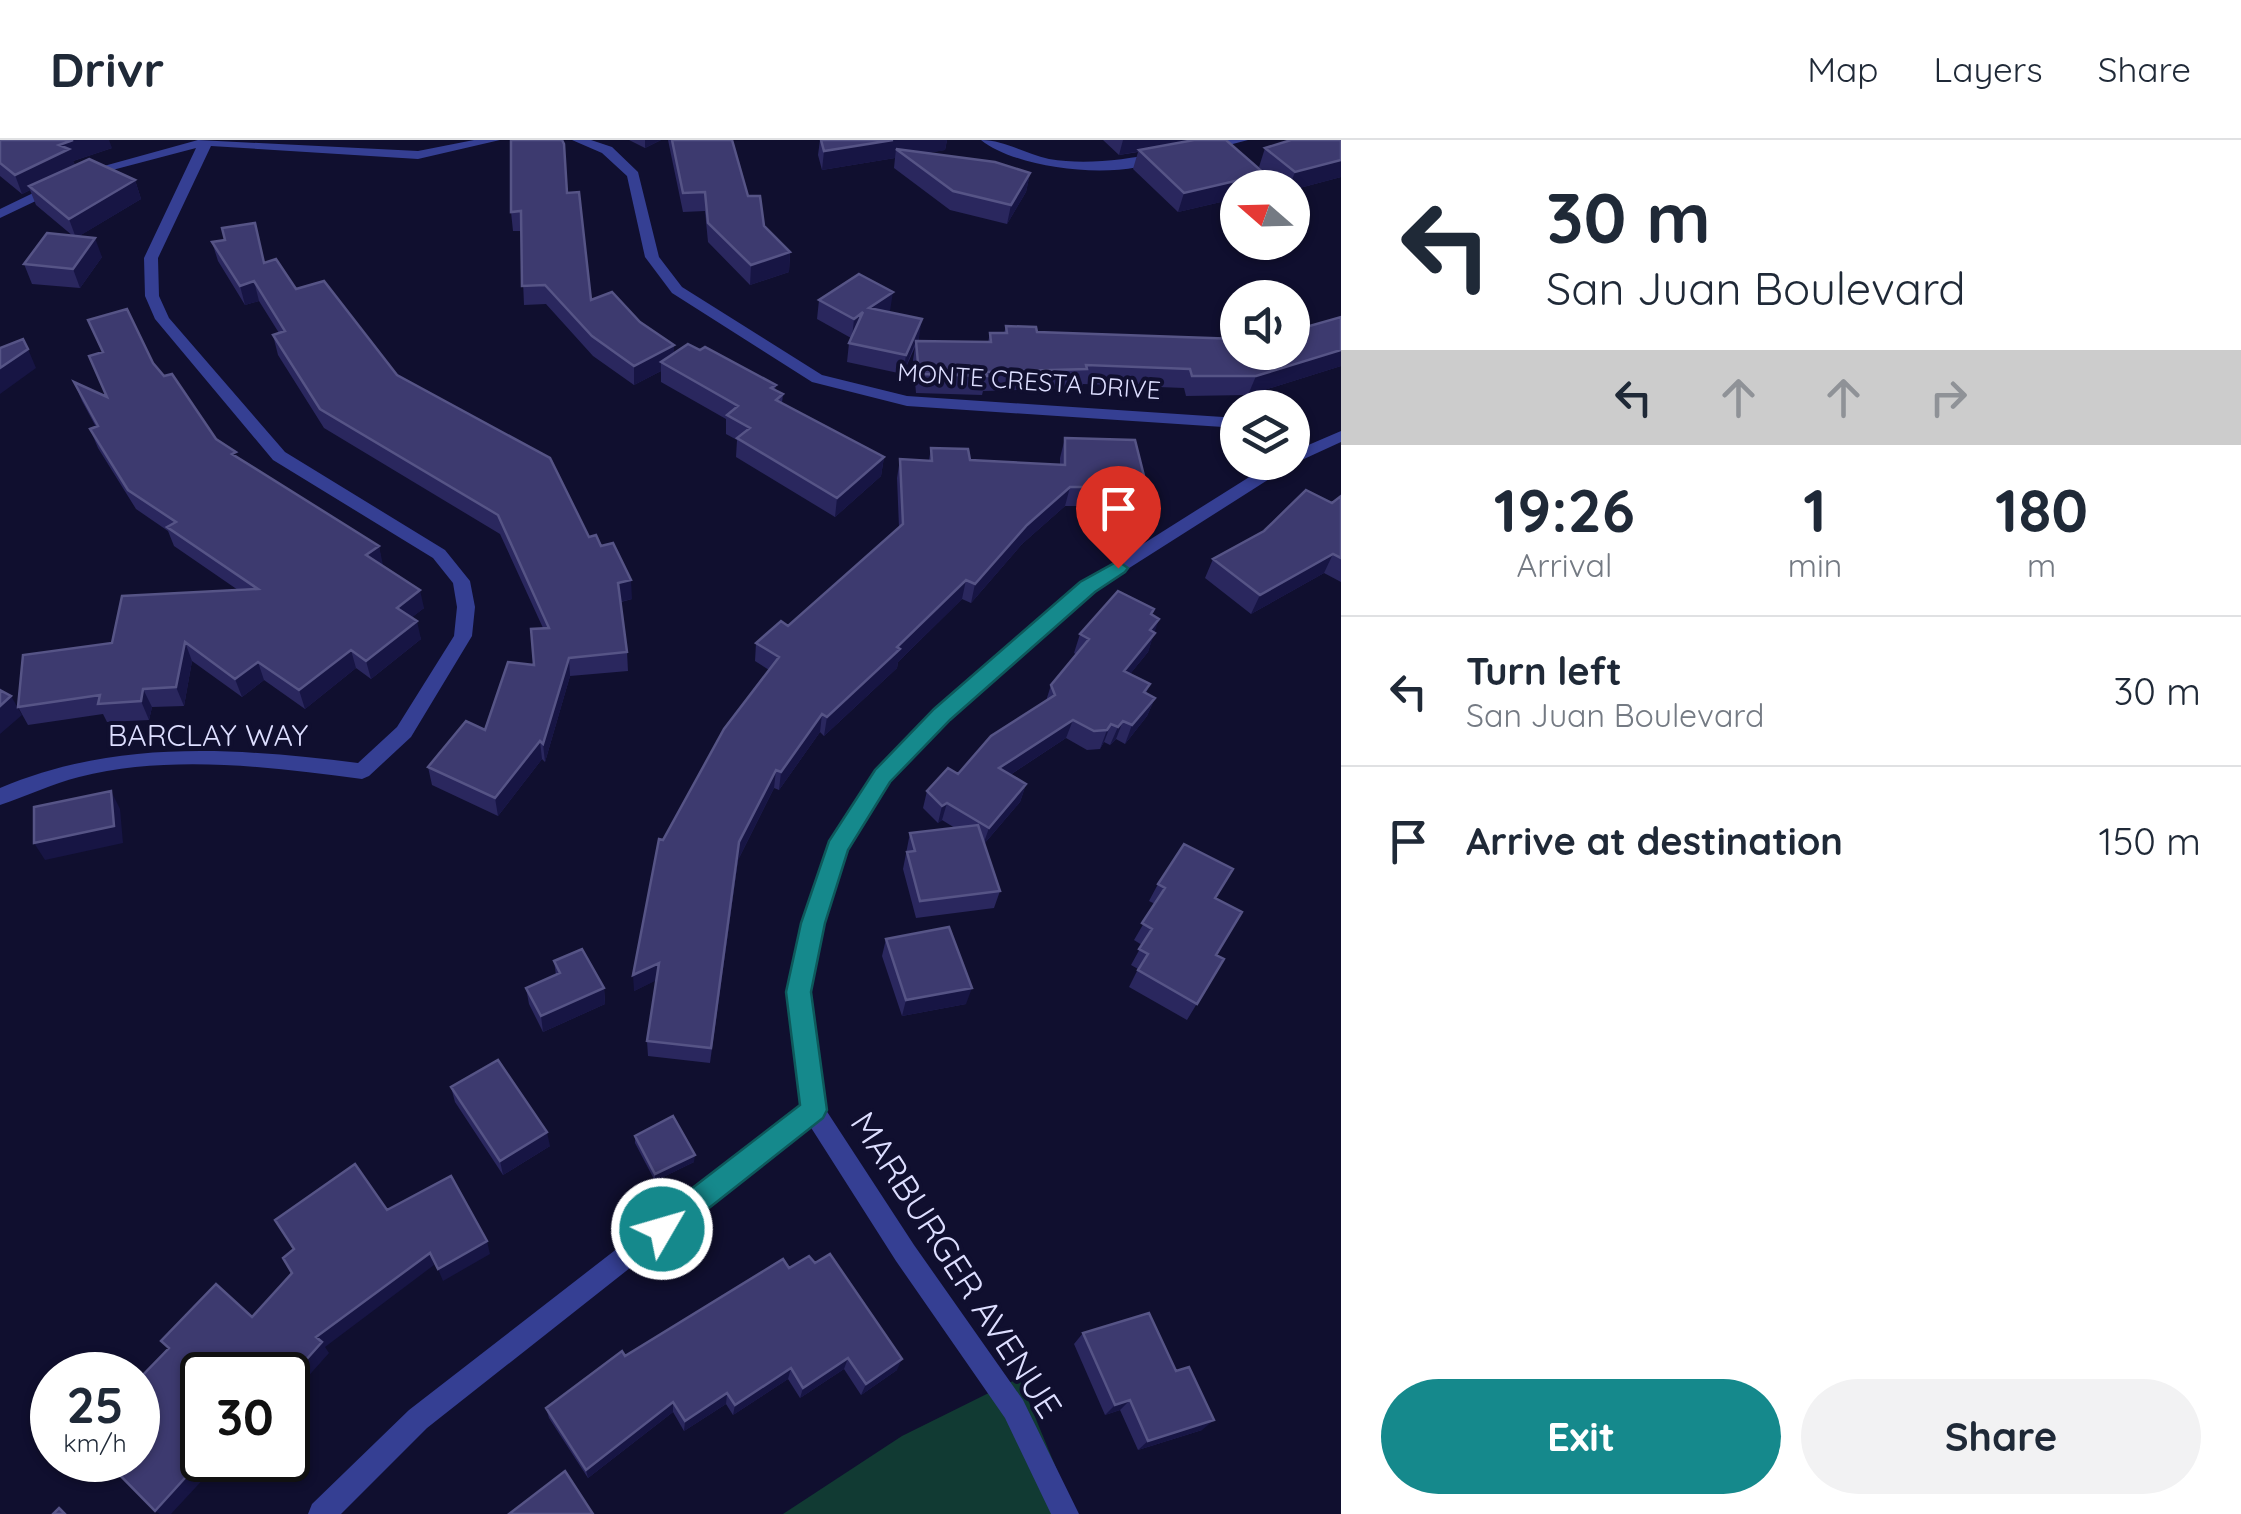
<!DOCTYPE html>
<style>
:root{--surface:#fff;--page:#f2f2f3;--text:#1f2937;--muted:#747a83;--line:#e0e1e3;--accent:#15898c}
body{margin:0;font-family:Quicksand,sans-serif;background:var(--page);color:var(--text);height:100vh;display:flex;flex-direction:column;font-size:38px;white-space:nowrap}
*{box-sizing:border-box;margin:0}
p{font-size:32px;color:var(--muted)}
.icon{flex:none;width:55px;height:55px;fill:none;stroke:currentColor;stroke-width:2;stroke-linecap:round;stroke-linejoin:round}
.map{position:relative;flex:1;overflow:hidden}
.side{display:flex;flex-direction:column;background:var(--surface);width:900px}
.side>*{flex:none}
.banner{background:#fff;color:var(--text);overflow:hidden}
.needle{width:65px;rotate:290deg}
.fabs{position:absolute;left:1220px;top:30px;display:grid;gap:20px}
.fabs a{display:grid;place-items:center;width:90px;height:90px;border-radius:50%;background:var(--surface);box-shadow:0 2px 8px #0004;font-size:50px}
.speed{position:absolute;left:30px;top:1212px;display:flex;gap:20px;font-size:50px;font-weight:700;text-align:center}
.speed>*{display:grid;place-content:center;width:130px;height:130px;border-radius:50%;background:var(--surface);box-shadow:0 2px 8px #0004;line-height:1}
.speed small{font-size:25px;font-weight:400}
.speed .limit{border:5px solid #111;border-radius:15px;background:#fff;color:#111}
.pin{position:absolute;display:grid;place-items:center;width:85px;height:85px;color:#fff;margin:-102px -42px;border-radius:50% 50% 50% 0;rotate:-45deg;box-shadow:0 0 10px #0007}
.pin .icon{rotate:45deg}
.me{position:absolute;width:110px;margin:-55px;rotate:52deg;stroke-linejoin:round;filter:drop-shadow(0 0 8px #0008)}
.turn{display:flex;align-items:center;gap:35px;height:210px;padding:0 40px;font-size:45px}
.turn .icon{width:130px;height:130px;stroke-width:2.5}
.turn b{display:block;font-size:70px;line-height:85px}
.lanes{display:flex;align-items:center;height:95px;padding:0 40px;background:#0003;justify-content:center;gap:50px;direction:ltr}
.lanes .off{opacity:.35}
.eta{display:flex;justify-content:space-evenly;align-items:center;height:170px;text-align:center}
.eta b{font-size:60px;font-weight:700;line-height:70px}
.button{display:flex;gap:20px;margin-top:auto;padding:20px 40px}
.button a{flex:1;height:115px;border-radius:60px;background:var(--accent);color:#fff;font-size:40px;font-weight:700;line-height:115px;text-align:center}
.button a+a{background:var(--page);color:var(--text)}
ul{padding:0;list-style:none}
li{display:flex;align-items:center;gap:30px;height:150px;padding:0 40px;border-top:2px solid var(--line)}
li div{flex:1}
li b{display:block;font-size:38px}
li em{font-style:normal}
header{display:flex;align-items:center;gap:60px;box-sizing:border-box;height:140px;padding:0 50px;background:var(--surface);border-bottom:2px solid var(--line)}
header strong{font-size:48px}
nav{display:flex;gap:55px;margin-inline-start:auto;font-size:35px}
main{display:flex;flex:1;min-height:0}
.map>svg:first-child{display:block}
.green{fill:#113a33}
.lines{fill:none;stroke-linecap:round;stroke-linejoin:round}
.minor{fill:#353f93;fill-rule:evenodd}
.wall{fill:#2a275e}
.shaded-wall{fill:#171544}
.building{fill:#3d3a6f;stroke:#565486;stroke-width:2.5}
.route{fill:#15898c;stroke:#0e595b;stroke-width:2.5}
.labels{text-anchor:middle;stroke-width:8;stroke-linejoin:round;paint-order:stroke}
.far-street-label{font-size:25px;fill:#dddeff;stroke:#100f2f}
.street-label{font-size:30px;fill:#dddeff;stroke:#100f2f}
.near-street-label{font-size:35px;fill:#dddeff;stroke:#100f2f}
</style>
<header>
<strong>Drivr</strong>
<nav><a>Map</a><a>Layers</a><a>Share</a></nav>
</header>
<main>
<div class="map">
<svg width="1341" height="1374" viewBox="0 0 1341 1374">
<rect width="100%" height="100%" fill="#100f2f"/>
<!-- green -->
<path class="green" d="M1019 1238 1075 1374H783L902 1296Z"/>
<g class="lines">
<!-- minor -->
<path class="minor" d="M198 0 418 11 474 0H500L418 19 211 6 158 118 159 156 169 178 285 312 445 410 470 441 475 467 472 496 411 597 369 636 362 639C270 627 171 614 79 637 52 644 27 656 0 665V648C115 599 237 608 358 623L397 587 454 496 457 467 453 443 433 418 273 320 155 179 145 156 144 118 196 8 82 38 75 34Z
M572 0H591L612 7 638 32 659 117 682 147 822 235 907 256 1238 278V288L907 266 812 242 672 153 645 117 627 36 602 13Z
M981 0C1005 0 1025 14 1049 19 1085 25 1123 20 1159 13L1166 17C1125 42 1018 30 981 0Z
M1222 0H1248L1202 12 1195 8Z
M56 42 61 43V49L0 78V69Z
M1341 291V302L1293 324 1093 451 949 579 890 641 846 710 823 783 809 852 824 967 914 1105 1023 1260 1079 1374H1051L1005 1278 896 1121 810 986 427 1288 341 1374H308L312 1364 409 1270 801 966 787 852 803 783 827 708 876 631 935 569 1081 443 1273 322H1292V312Z"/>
</g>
<!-- wall -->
<path class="wall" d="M0 0 112 8 73 21 75 25 135 40 141 59 79 96 102 117 80 148 32 144 24 124 73 96 36 65 30 50 22 54 0 36Z
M629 0H661L645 8Z
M668 0H732L748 56 764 86 790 112 789 132 750 145 708 102 705 71 683 72Z
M820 0H947L945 10 926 13 1030 33 1026 52 1007 84 950 70 894 28 895 18 822 30 818 15Z
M1103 0H1226L1265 34 1260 48H1238V58L1178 72 1133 29 1138 12 1119 15Z
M1341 0V37L1292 50V48H1283L1259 27 1265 8Z
M567 53 591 160 640 182 674 214 700 210 776 245 775 250 783 254 782 263 884 317 881 336 835 377 736 317 737 300 726 294V279L661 242V231L634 245 593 216 546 164 524 165 521 91H513L511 72Z
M225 100 264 123 601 406 632 459 621 462 627 512 628 531 570 536 545 622 542 619 498 676 432 645 428 627 485 590 534 525 543 488 500 394 324 288 278 215 273 195 279 193 259 161 245 165 218 121 212 102Z
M819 160 890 171 889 172 919 198 918 201 988 202 990 193H1004L1006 186 1037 192 1238 212 1341 177V226L1248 255 1186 256 1184 248 1083 244 1082 248 983 251 982 255 916 253 913 220 915 207 903 234 847 222 849 203 851 198 817 179Z
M88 180 153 223 216 299 238 318 379 406 382 425 424 468 412 477 421 499 371 539 356 528 305 569 264 540 242 557 192 521 184 566 152 567 149 580 107 582 103 574 28 585 18 567 112 503 238 450 174 406 168 391 136 369 98 308 90 289 96 287 82 261 74 242 106 256 89 216 102 212Z
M1065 298 1145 340 1138 359 1102 358 1100 366H1065L1022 404 971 463 962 459 898 522 897 528 824 596 820 592 779 650 774 648 738 720 710 923 648 916 647 901 656 840 634 851 663 700 769 530 755 521 756 503 788 486 899 387 897 338 900 319 929 320 931 308 970 320 1060 325V318Z
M1341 356V442L1324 433 1251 474 1205 438 1213 419 1264 391 1332 363Z
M1152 475 1154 492 1148 512 1130 534 1150 544 1146 553 1155 558 1147 576 1125 604 1116 599 1110 605 1104 602 1100 609 1087 610 1066 598 1010 635 1026 644 1020 662 984 704 1000 751 994 768 916 778 903 729 910 693 955 688 942 680 938 683 923 668 927 651 958 634 1046 561 1051 545 1077 515 1074 513 1080 494Z
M1158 744 1216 758V815L1224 819 1187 880 1129 847 1138 829 1131 825 1142 805 1134 800 1155 764 1149 761Z
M886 799 966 864 902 876 882 816Z
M554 821 604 848 605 864 543 892 529 864 526 848 556 835Z
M451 947 550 1006 503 1035 455 962Z
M635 996 694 1022 655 1041 635 1003Z
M789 1128 897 1230 861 1255 844 1229 800 1258 788 1239 733 1275 726 1264 684 1291 673 1272 588 1338 549 1278 546 1268 625 1216Z
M1083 1193 1176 1231 1202 1290 1138 1310 1120 1270 1105 1275 1074 1204Z"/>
<!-- shaded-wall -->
<path class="shaded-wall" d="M73 0H109L112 8 73 21 76 28 29 46 30 50 22 54 15 35 59 5Z
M645 0H661L645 8Z
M893 0H947L945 10 906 17 896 9 895 18 822 30 824 11Z
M1123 0H1200L1119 15Z
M1341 20V37L1292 50V48H1289L1295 32Z
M1030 33 1026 52 1007 84 1011 65Z
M1265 34 1260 48H1238V58L1178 72 1184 53Z
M135 40 141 59 76 98 69 79Z
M95 98 102 117 80 148 73 129Z
M790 112 789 132 750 145 751 125Z
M254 141 259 161 245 165 240 146Z
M893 152 890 171 867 188 869 168Z
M863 172 852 198 854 179Z
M922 179 919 198 916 204V201L903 234 906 215Z
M674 205V224L661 222V231L634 245V226Z
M28 209 36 228 0 254V228Z
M1341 210V226L1248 255 1256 236Z
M884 317 881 336 835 377 837 358Z
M1070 347 1065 366 1022 404 971 463 975 444 1027 385Z
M379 406 383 425 371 434 366 415Z
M1333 414 1324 433 1251 474 1260 455Z
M631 440 632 459 619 462 618 443Z
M966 440 962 459 898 522 897 528 824 596 827 577Z
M420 450 424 468 401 486 397 468Z
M1159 479 1148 512 1117 550 1124 531 1150 490Z
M417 481 421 499 371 539 366 521Z
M185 502 192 521 184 566 176 547Z
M351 510 356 528 305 569 299 550Z
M569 518 570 536 545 622 543 604Z
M258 522 264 540 242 557 235 539Z
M143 549 152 567 149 580 141 561Z
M11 556 22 575 0 594V566Z
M1155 558 1147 576 1125 604 1132 585Z
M822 574 820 592 779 650 781 632Z
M1073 580 1066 598 993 646 999 628Z
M1123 581 1116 599 1110 605 1118 587Z
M1111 584 1104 602 1100 609 1107 590Z
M540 601 542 619 498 676 495 658Z
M776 630 774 648 738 720 710 923 739 702Z
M1026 644 1020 662 983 705 989 688Z
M111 651 120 669 123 703 45 720 34 703Z
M947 663 942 680 938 683 942 666Z
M659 823V839L634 851 633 835Z
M604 848 605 864 543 892 541 876Z
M972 848 966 864 902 876 906 860Z
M547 992 550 1006 503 1035 500 1021Z
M695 1015 694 1022 655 1041V1034Z
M487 1101 490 1114 443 1141 438 1129Z
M430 1113 434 1125 325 1207 329 1213 288 1259V1240L316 1197Z
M848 1218 844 1229 800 1258 803 1248Z
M902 1219 897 1230 861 1255 866 1244Z
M791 1228 788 1239 733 1275 735 1265Z
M727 1253 726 1264 684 1291 685 1281Z
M1130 1260 1120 1270 1105 1275 1115 1265Z
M673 1262V1272L588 1338 586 1330Z
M1214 1280 1202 1290 1138 1310 1148 1301Z
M202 1320H221L171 1374H160L155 1371Z"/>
<!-- building -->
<path class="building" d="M0 0H73L59 5 69 9 15 35 0 23Z
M511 0H562L564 4 567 53 579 52 591 160 612 152 640 182 674 205 634 226 592 196 545 145 522 146 521 71 511 72Z
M672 0H732L748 56H760L764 86 790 112 751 125 708 83 705 52 683 53Z
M821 0H893L824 11Z
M1194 0H1226L1265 34 1184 53 1139 10Z
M1291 0H1341V20L1295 32 1265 8Z
M896 9 995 22 1030 33 1011 65 953 51Z
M89 19 135 40 69 79 29 46Z
M255 83 264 123 276 119 296 149 324 141 397 235 550 318 589 397 596 395 601 406 613 403 631 440 618 443 627 512 569 518 543 604 540 601 495 658 428 627 466 581 485 590 508 522 534 525 531 489 549 488 498 375 320 269 273 195 285 191 254 141 240 146 212 102 225 100 222 88Z
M47 93 95 98 73 129 24 124Z
M859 134 893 152 869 168 922 179 906 215 849 203 863 172 854 179 819 160Z
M127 169 153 223 164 236 172 234 216 299 236 312 232 314 379 406 366 415 420 450 397 468 417 481 366 521 351 510 299 550 258 522 235 539 185 502 176 547 143 549 141 561 98 564 100 555 18 567 23 515 112 503 122 456 258 449 167 387 176 382 128 350 90 289 98 286 74 242 107 257 89 216 103 212 88 180Z
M1341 177V210L1256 236H1192L1190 229 1086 225 1087 229 986 232 987 236 919 234 916 201 991 202 990 193H1007L1006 186 1036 187 1037 192 1238 199V212H1292V191Z
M23 199 28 209 0 228V208Z
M688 204 700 210 705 207 776 245 771 248 783 254 776 260 884 317 837 358 737 298 750 288 727 275 738 266 661 222Z
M1065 298 1135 300 1145 340 1104 339 1106 347H1070L1027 385 975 444 966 440 897 507 900 509 827 577 822 574 781 632 776 630 739 702 711 908 647 901 659 823 633 835 659 699 663 700 724 589 779 517 756 503 781 481 788 486 903 384 900 319 932 321 931 308 968 309 970 320 1065 325Z
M1306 350 1332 363 1341 356V418L1333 414 1260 455 1213 419 1264 391Z
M1118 451 1154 469 1151 474 1159 479 1150 490 1155 493 1124 531 1150 544 1144 552 1155 558 1132 585 1123 581 1118 587 1111 584 1107 590 1094 591 1073 580 999 628 1026 644 989 688 947 663 942 666 927 651 948 628 958 634 991 596 1055 555 1051 545 1089 499 1080 494Z
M0 550 11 556 0 566Z
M111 651 114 686 34 703V667Z
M978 685 1000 751 920 761 907 712 915 711 910 693Z
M1184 704 1233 729 1215 758 1242 772 1216 815 1224 819 1197 864 1138 830 1148 814 1139 809 1152 789 1142 783 1165 748 1158 744Z
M949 787 972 848 906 860 886 799Z
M582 809 604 848 541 876 526 848 560 833 554 821Z
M498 920 547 992 500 1021 451 947Z
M673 976 695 1015 655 1034 635 996Z
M355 1024 387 1070 451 1036 487 1101 438 1129 430 1113 316 1197 322 1202 288 1240V1235H202V1319L155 1371 105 1320H138V1240L169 1208 161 1201 216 1144 252 1177 292 1133 283 1118 294 1109 275 1080Z
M830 1114 902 1219 866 1244 848 1218 803 1248 791 1228 735 1265 727 1253 685 1281 673 1262 586 1330 546 1268 622 1211 625 1216 783 1119 789 1128 809 1116 815 1123Z
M1149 1173 1176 1231 1189 1227 1214 1280 1148 1301 1130 1260 1115 1265 1083 1193Z
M565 1331 593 1374H509Z
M59 1368 65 1374H53Z"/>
<!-- route -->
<path class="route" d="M1118 421 1128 428 1125 432 1095 452 950 580 890 642 848 710 825 783 811 852 827 970 823 978 671 1098 662 1102 652 1098 648 1089 652 1079 800 965 786 852 801 783 829 701 875 630 934 569 1080 442Z"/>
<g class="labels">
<!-- far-street labels -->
<g class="far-street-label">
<text transform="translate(1029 241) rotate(4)" y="9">MONTE CRESTA DRIVE</text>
</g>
<!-- street labels -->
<g class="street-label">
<text x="208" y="606">BARCLAY WAY</text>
</g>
<!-- near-street labels -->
<g class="near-street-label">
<text transform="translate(956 1125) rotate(57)" y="12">MARBURGER AVENUE</text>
</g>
</g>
</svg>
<div class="fabs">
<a><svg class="needle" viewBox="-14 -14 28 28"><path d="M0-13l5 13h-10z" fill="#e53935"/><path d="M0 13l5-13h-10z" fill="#747a83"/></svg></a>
<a><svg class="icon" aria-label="sound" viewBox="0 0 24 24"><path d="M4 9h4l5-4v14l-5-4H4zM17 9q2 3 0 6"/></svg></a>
<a><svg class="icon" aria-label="layers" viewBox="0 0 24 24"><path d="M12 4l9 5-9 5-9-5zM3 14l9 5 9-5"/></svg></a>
</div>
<div class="speed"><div>25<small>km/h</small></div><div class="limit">30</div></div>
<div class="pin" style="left:1118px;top:428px;background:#d93025"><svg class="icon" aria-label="arrive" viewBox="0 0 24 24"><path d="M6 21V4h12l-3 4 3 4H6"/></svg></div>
<svg class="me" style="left:662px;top:1089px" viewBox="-20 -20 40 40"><circle r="17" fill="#15898c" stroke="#fff" stroke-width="3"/><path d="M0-11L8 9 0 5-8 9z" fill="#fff"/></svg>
</div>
<section class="side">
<div class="banner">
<div class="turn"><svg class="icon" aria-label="left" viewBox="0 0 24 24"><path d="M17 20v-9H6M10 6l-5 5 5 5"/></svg><div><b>30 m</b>San Juan Boulevard</div></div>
<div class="lanes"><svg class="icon" aria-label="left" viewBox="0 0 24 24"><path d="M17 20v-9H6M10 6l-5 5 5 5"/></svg><svg class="icon off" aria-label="ahead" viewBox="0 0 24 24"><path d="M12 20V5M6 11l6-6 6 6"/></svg><svg class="icon off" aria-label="ahead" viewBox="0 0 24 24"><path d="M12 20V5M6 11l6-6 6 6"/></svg><svg class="icon off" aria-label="right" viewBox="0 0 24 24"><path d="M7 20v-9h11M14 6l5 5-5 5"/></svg></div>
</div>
<div class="eta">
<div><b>19:26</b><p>Arrival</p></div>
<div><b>1</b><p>min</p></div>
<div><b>180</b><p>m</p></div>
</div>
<ul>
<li><svg class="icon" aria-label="left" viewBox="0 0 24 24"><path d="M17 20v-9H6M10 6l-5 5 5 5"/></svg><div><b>Turn left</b><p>San Juan Boulevard</p></div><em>30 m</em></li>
<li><svg class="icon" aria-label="arrive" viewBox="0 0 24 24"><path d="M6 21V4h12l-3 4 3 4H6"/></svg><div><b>Arrive at destination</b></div><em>150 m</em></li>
</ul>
<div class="button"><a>Exit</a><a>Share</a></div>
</section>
</main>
